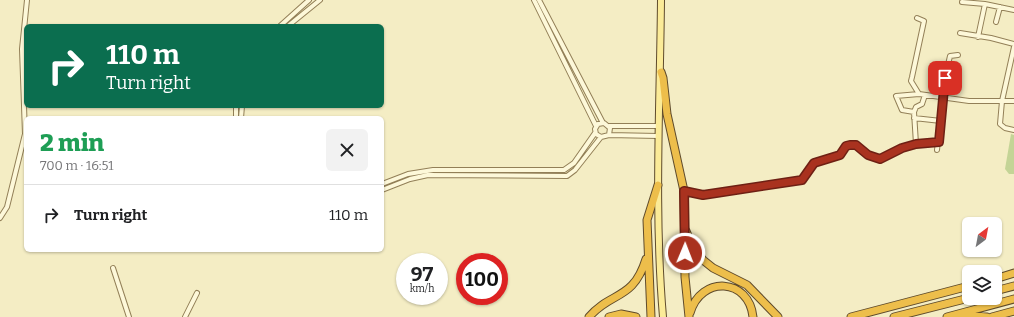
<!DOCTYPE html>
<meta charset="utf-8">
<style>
:root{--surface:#fff;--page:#f2f2f2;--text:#202124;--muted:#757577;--line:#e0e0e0}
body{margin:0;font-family:Bitter,serif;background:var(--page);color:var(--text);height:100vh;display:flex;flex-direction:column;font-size:15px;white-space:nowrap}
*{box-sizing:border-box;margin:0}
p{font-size:13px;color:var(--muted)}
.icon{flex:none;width:22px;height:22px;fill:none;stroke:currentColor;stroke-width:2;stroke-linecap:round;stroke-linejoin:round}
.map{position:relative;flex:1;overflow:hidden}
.drawer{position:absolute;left:24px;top:116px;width:360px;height:136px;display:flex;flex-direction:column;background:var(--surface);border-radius:6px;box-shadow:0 1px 3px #0004}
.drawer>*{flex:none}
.guide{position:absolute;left:24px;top:24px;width:360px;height:84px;border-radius:6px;box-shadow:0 1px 3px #0004;background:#0b6e4f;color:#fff;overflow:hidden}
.needle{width:26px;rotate:32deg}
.tools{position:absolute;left:962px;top:217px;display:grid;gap:8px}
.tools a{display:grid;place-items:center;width:40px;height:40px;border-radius:6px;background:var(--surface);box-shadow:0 1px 3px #0004;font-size:20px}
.speed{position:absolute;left:396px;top:253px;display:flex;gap:8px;font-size:20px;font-weight:700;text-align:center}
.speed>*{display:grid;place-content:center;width:52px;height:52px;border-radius:50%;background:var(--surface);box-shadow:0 1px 3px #0004;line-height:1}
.speed small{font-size:10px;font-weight:400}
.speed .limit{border:6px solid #d22;background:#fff;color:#111}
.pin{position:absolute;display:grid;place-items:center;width:34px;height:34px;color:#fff;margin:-17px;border-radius:8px;box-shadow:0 2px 6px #0006}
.me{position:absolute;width:44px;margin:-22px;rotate:1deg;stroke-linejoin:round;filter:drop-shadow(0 0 3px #0008)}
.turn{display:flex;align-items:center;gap:14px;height:84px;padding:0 16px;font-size:18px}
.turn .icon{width:52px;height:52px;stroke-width:2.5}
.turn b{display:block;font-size:28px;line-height:34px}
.round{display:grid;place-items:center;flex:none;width:42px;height:42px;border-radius:6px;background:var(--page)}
.summary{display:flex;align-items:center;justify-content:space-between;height:68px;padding:0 16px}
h1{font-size:24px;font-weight:800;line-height:30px;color:#1e9e55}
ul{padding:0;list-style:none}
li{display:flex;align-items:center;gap:12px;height:60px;padding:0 16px;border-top:1px solid var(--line)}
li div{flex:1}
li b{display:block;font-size:15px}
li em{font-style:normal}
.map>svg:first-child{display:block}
.green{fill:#c4d496}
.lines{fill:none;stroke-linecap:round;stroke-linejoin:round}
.street-casing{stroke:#927f57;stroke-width:6}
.primary-casing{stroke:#5f4b2c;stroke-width:8}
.highway-casing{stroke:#5f4b2c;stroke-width:9}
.street{stroke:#fdf8d9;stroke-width:4}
.primary{stroke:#fbeb98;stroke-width:6}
.highway{stroke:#edbe4b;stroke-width:7}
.route-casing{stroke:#6e2014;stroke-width:10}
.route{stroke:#a9321f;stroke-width:7}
</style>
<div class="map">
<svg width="1014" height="317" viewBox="0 0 1014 317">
<rect width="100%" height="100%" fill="#f4edc4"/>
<!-- green -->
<path class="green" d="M1011 134 1014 135V174H1009L1005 169Z"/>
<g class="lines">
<!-- street casing -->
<g class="street-casing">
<path id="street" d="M534 0 596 126
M539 0 603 123
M962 2 985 4 1014 10
M917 18 924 21 912 77 911 81 919 94
M996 22 1000 7
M280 26 309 0
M288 26 320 0
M960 33 991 38 1014 44
M978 37 985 4
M1014 47 1002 101 1000 124 1005 128 1014 130
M914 112 902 110 896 96 919 94 969 101H1014
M236 118V106
M241 118 242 106
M914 118 941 121
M609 126H658
M609 135 658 136
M916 144 914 112 916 107 922 104 925 95
M937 150 945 78 950 56 958 55
M382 184 408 174 433 170H564L574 163 595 133
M382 190 410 179 428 175 567 176 575 170 601 137 609 135 610 128 604 123 598 124 595 129 596 134 601 137
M684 191 703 195 802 180 814 163 840 155 846 146 850 145H856L868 155 880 159 902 149 916 144 939 142
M0 218 7 207 25 134 22 49 27 0
M113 268 129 317
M185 317 197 293"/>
</g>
<!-- primary casing -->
<g class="primary-casing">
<path id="primary" d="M661 0C660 106 654 211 663 317"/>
</g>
<!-- highway casing -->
<g class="highway-casing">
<path id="highway" d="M661 72 663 78 667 114 684 191 685 277 689 317
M686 231 693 248 703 260 713 268 747 285 778 317
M995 279 1014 273
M995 291 1014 286
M690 313C701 275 749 278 753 317
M963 315 987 317
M589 317C611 291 633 301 646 259
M609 317 621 314 636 317
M651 317 647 220 658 185
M851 317 969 286
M894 317 969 298
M947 317 1014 299
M992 317 1014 311"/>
</g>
<!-- street -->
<use href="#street" class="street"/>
<!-- primary -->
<use href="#primary" class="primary"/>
<!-- highway -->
<use href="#highway" class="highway"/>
</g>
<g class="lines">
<!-- route casing -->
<g class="route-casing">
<path id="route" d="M685 253 684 191 703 195 802 180 814 163 840 155 846 146 850 145H856L868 155 880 159 902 148 916 144 939 142 945 78"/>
</g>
<!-- route -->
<use href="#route" class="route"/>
</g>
</svg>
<div class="tools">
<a><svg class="needle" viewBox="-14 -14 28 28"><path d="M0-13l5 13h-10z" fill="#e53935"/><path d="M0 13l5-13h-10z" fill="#757577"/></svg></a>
<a><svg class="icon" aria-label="layers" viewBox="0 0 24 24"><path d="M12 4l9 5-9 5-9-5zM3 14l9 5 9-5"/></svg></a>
</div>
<div class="speed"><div>97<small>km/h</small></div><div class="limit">100</div></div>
<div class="pin" style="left:945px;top:78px;background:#d93025"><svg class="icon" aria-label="arrive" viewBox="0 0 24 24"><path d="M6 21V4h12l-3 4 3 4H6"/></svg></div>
<svg class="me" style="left:685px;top:253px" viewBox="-20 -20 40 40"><circle r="17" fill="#a9321f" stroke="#fff" stroke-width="3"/><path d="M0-11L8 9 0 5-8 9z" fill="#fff"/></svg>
<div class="guide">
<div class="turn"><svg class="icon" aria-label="right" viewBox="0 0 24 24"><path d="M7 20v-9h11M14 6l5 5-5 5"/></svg><div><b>110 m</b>Turn right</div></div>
</div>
<section class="drawer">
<div class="summary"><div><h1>2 min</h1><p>700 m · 16:51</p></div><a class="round"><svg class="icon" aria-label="close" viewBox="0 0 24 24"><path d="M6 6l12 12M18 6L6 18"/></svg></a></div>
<ul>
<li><svg class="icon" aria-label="right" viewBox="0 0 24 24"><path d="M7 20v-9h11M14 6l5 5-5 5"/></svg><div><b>Turn right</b></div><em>110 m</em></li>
</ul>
</section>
</div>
